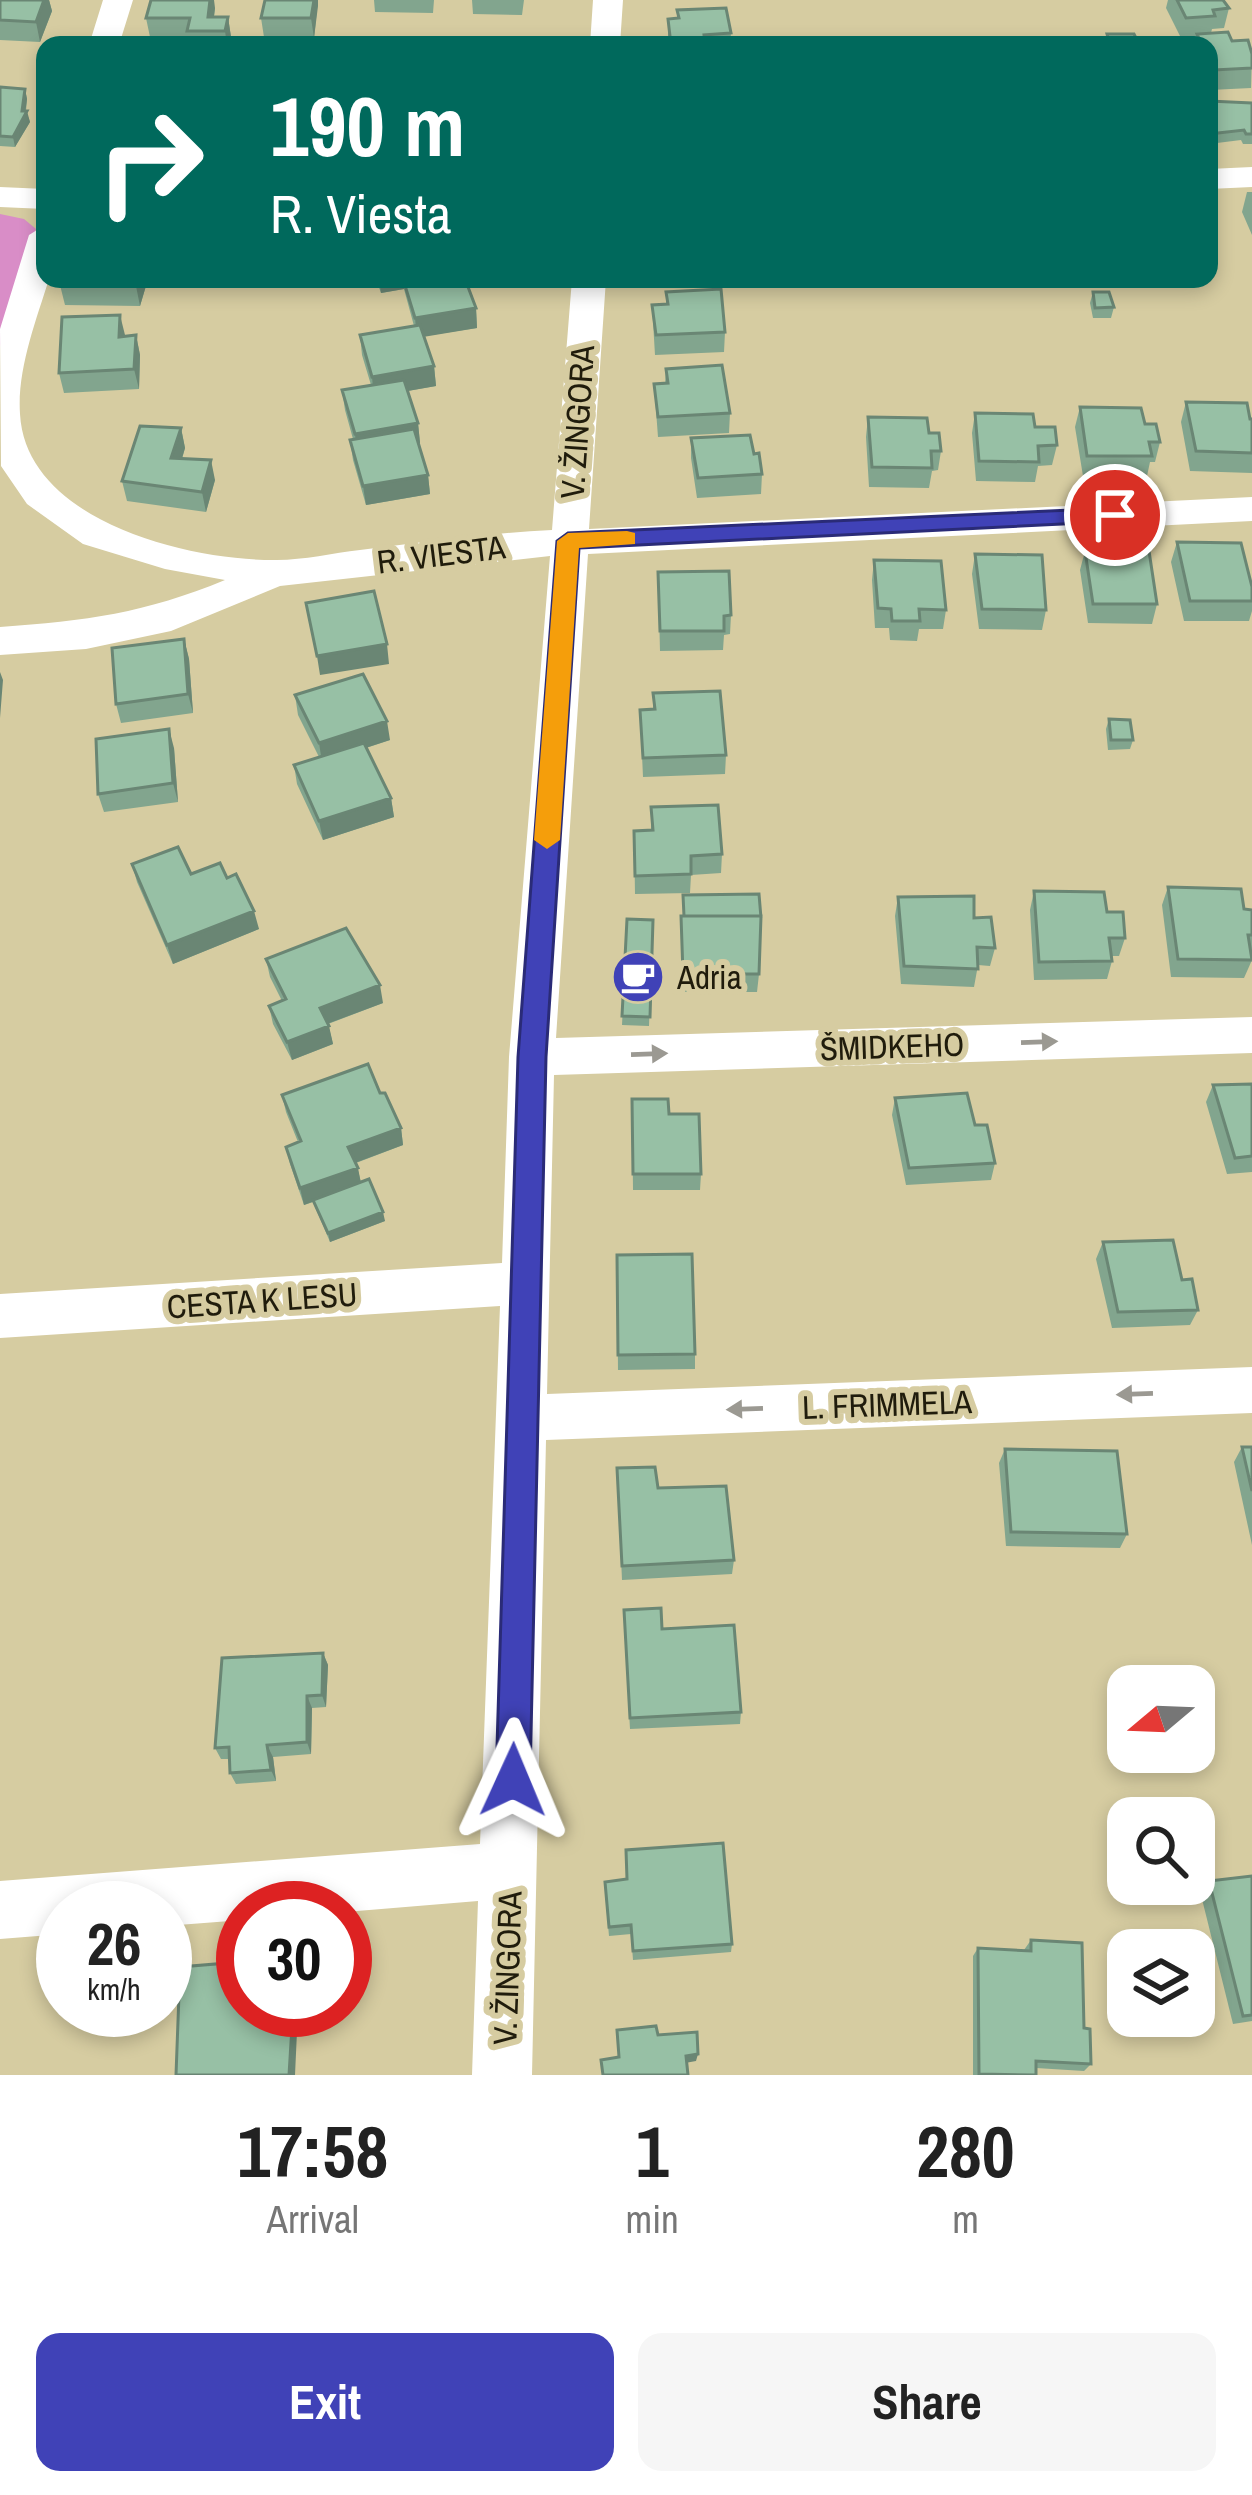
<!DOCTYPE html>
<meta charset="utf-8">
<style>
:root{--surface:#fff;--page:#f6f6f6;--text:#222;--muted:#767676;--accent:#4042b7}
body{margin:0;font-family:"Archivo Narrow",sans-serif;background:var(--page);color:var(--text);height:100vh;display:flex;flex-direction:column;font-size:45px;white-space:nowrap}
*{box-sizing:border-box;margin:0}
p{font-size:39px;color:var(--muted)}
.icon{flex:none;width:66px;height:66px;fill:none;stroke:currentColor;stroke-width:2;stroke-linecap:round;stroke-linejoin:round}
.map{position:relative;height:2075px;overflow:hidden}
.drawer{display:flex;flex-direction:column;background:var(--surface);flex:1}
.drawer>*{flex:none}
.banner{position:absolute;left:36px;top:36px;width:1182px;height:252px;border-radius:24px;box-shadow:0 6px 18px #0003;background:#00695c;color:#fff;overflow:hidden}
.needle{width:78px;rotate:251deg}
.tools{position:absolute;left:1107px;top:1665px;display:grid;gap:24px}
.tools a{display:grid;place-items:center;width:108px;height:108px;border-radius:24px;background:var(--surface);box-shadow:0 6px 18px #0003;font-size:60px}
.speed{position:absolute;left:36px;top:1881px;display:flex;gap:24px;font-size:60px;font-weight:700;text-align:center}
.speed>*{display:grid;place-content:center;width:156px;height:156px;border-radius:50%;background:var(--surface);box-shadow:0 6px 18px #0003;line-height:1}
.speed small{font-size:30px;font-weight:400}
.speed .limit{border:18px solid #d22;background:#fff;color:#111}
.pin{position:absolute;display:grid;place-items:center;width:102px;height:102px;color:#fff;margin:-51px;border:6px solid #fff;border-radius:50%;box-shadow:0 3px 12px #0007}
.me{position:absolute;width:132px;margin:-66px;rotate:1deg;stroke-linejoin:round;filter:drop-shadow(0 0 9px #0008)}
.turn{display:flex;align-items:center;gap:42px;height:252px;padding:0 36px;font-size:54px}
.turn .icon{width:156px;height:156px;stroke-width:2.5}
.turn b{display:block;font-size:84px;line-height:102px}
.eta{display:flex;justify-content:space-evenly;align-items:center;height:204px;text-align:center}
.eta b{font-size:72px;font-weight:800;line-height:84px}
.button{display:flex;gap:24px;margin-top:auto;padding:24px 36px}
.button a{flex:1;height:138px;border-radius:24px;background:var(--accent);color:#fff;font-size:48px;font-weight:800;line-height:138px;text-align:center}
.button a+a{background:var(--page);color:var(--text)}
.map>svg:first-child{display:block}
.green{fill:#d98dc7}
.lines{fill:none;stroke-linecap:round;stroke-linejoin:round}
.street{fill:#fff;fill-rule:evenodd}
.wall{fill:#82a58e}
.shaded-wall{fill:#6a8674}
.building{fill:#97c0a5;stroke:#6a8674;stroke-width:3}
.oneway{fill:#9b9992}
.route{fill:#4042b7;stroke:#2a2b77;stroke-width:3}
.slow{fill:#f59e0b}
.labels{text-anchor:middle;stroke-width:12;stroke-linejoin:round;paint-order:stroke}
.street-label{font-size:33px;fill:#201c0c;stroke:#d6cca1}
.poi-label{font-size:33px;fill:#201c0c;stroke:#d6cca1;text-anchor:start}
</style>
<div class="map">
<svg width="1252" height="2075" viewBox="0 0 1252 2075">
<rect width="100%" height="100%" fill="#d6cca1"/>
<!-- green -->
<path class="green" d="M0 214 24 219 36 229 0 347Z"/>
<g class="lines">
<!-- street -->
<path class="street" d="M103 0H133L119 45H89Z
M593 0H623L620 45H590Z
M1252 167V187L1209 189V169Z
M0 187 45 189V209L0 207Z
M45 225V279H49C36 321 17 369 20 414 26 522 190 561 277 560 304 560 333 553 360 550 424 542 487 533 552 530L572 279H606L589 529 1252 497V521L588 554 556 1038 1252 1017V1053L554 1075 547 1394 1252 1367V1413L546 1440 532 2075H472L478 1901 345 1912V1908H243V1920L165 1926V1908H63V1934L0 1939V1881L480 1844 500 1306 0 1338V1294L502 1263 509 1057 550 556 280 586 171 631 86 649 0 655V627C86 621 145 613 225 580L165 569 83 544 27 504 1 466 0 329 29 235Z"/>
</g>
<!-- wall -->
<path class="wall" d="M0 0H49L52 11 40 42 0 40Z
M265 0H318L314 38 264 37 261 18Z
M374 0H434L433 13 375 12Z
M472 0H524L522 15 473 14Z
M1168 0H1223L1229 8 1224 28 1212 29 1211 33 1232 41 1252 54 1251 88 1210 90 1209 45H1194L1196 37 1181 38 1166 8Z
M215 8 214 17H228L231 37 229 45H190L188 38 150 37 146 18Z
M677 10 731 33 730 45H668V19H677Z
M1107 34 1137 40 1136 45 1105 44Z
M0 87 25 89 27 99 26 111 30 122 15 147 0 146Z
M1209 101 1252 103V144H1243L1241 140 1209 144Z
M1247 192H1252V235L1242 212Z
M148 279 140 306 65 305 60 285Z
M376 279H465L476 308 477 328 424 336 434 366 436 386 407 391 418 423 420 443H418L428 475 430 494 366 505 353 460 350 440 353 439 345 410 342 390 371 385 362 355 360 335 414 326 404 289 381 293Z
M666 292 725 332 724 352 655 355 652 305 666 304Z
M1093 292 1114 307 1111 318H1093L1090 303Z
M136 335 140 355 139 389 64 393 59 373Z
M666 369 730 413 729 433 658 437 654 384H665Z
M1186 402 1252 419V473L1190 471 1181 422Z
M1080 407 1145 424 1160 442 1155 462H1150L1147 476H1083L1075 427Z
M975 413 1035 427 1057 445 1052 465 1038 466 1035 482 976 481 972 433Z
M868 417 929 433 941 451 938 470 932 471 929 488 869 487 866 437Z
M181 428 185 448 182 459 215 480 206 512 127 501 122 481Z
M691 438 754 454 762 474 761 494 697 498 691 458Z
M1177 542 1252 587V611L1249 621H1184L1171 562Z
M1085 551 1157 604 1152 624 1088 623 1080 570Z
M975 554 1046 610 1042 630 979 629 972 574Z
M874 560 946 610 943 629H919L917 641 890 640 889 628H875L872 580Z
M658 572 731 615 730 634 724 635 723 650 660 651Z
M184 639 189 659 193 713 121 723 116 704Z
M653 693 726 755 725 774 643 777 640 710 653 709Z
M295 695 390 740 366 748 391 798 394 817 323 840 297 784 294 765 319 757 298 715Z
M1109 719 1133 740 1130 749 1108 750 1106 729Z
M174 748 178 802 104 812 98 794Z
M651 807 722 854 721 873 691 875 690 893 635 894 634 831 651 830Z
M132 864 191 874 227 878 259 929 173 964 137 882Z
M1168 887 1244 909 1252 910V960L1244 978 1171 977 1162 905Z
M1034 891 1107 912 1125 938 1119 956H1112V961L1107 979 1034 980 1030 910Z
M898 897 974 918 995 948 990 966 978 965 974 987 901 984 895 916Z
M681 916 759 974 757 992H682Z
M627 919 653 920 649 1026 622 1025Z
M266 959 383 1003 328 1024 333 1044 292 1060 273 1024 269 1006 282 1001 270 977Z
M1252 1084V1172L1227 1174 1206 1102 1213 1085Z
M380 1093 401 1128 403 1145 356 1163 361 1182 385 1221 330 1242 313 1202 304 1205 290 1164 286 1147 298 1142 286 1112 282 1095Z
M895 1098 975 1125 995 1163 991 1180 906 1185 892 1115Z
M632 1099 669 1114 701 1174 700 1190H633Z
M1103 1242 1182 1280 1198 1310 1190 1325 1112 1328 1096 1259Z
M617 1255 695 1354V1369L618 1370Z
M1242 1447H1252V1545L1234 1462Z
M1005 1449 1127 1534 1120 1548 1006 1546 999 1463Z
M617 1468 658 1488 734 1560 732 1574 622 1580Z
M624 1623 662 1629 741 1712 740 1724 630 1729Z
M323 1653 328 1665 326 1707 312 1708 311 1754 273 1757 276 1781 236 1784 230 1773 229 1759H221L215 1748Z
M1252 1876V2021L1233 2024 1200 1891 1209 1881Z
M626 1879 732 1944 731 1952 633 1960 631 1934 609 1936 605 1892Z
M1031 1940 1084 2028 1091 2064 1084 2071 1036 2068V2075H973V1956L978 1948 1024 1950Z"/>
<!-- shaded-wall -->
<path class="shaded-wall" d="M44 0H49L52 11 40 42 36 22Z
M210 0H214L215 8 212 31 208 17Z
M314 0H318V6L314 38 311 18Z
M228 17 231 37 229 45H227L225 31Z
M25 89 27 99 25 114 27 111 30 122 15 147 13 137 22 111Z
M138 279H148L140 306 136 286Z
M379 279H403L404 289 381 293Z
M476 308 477 328 417 338 415 318Z
M120 315 125 335 124 357 119 337Z
M136 335 140 355 139 389 134 369Z
M434 366 436 386 374 397 372 377Z
M418 423 420 443 357 453 355 434Z
M181 428 185 448 176 478 171 458Z
M211 460 215 480 206 512 202 492Z
M428 475 430 494 366 505 363 486Z
M184 639 189 659 193 713 188 694Z
M387 644 389 664 320 675 317 656Z
M0 672 3 680 0 718Z
M387 721 390 740 322 762 319 743Z
M169 729 174 748 178 802 173 783Z
M391 798 394 817 323 840 319 821Z
M254 911 259 929 173 964 167 945Z
M380 985 383 1003 324 1025 320 1008Z
M329 1026 333 1044 292 1060 287 1042Z
M401 1128 403 1145 352 1164 348 1147Z
M358 1168 361 1184 304 1205 300 1188Z
M383 1212 385 1221 330 1242 328 1233Z
M323 1653 328 1665 326 1707 322 1695Z
M307 1696 312 1708 311 1754 307 1742Z
M267 1745 273 1757 276 1781 271 1770Z
M293 2010H298L295 2075H289Z
M698 2054 696 2061 685 2063 686 2056Z"/>
<!-- building -->
<path class="building" d="M0 0H44L36 22 0 20Z
M151 0H210L208 17H228L225 31H187L190 18H146Z
M265 0H314L311 18H261Z
M1177 0H1223L1229 8 1213 10 1215 16 1186 18Z
M726 8 731 33 704 35 705 43 671 45 668 19 679 18 677 10Z
M1228 32 1232 41 1248 40 1252 54V68L1214 70 1209 59V45H1202L1197 34Z
M1107 34H1134L1137 40 1109 41Z
M456 39 458 45H409Z
M0 87 25 89 22 111H27L13 137 0 136Z
M1209 101 1252 103V134H1246L1244 130 1209 134Z
M62 279H138L136 286 60 285Z
M403 279H465L476 308 415 318Z
M721 289 725 332 656 335 652 305 668 304 666 292Z
M1093 292H1109L1114 307 1095 308Z
M120 315 119 337 136 335 134 369 59 373 62 317Z
M420 325 434 366 372 377 360 335Z
M722 365 730 413 658 417 654 384 668 383 666 369Z
M404 380 418 423 355 434 342 390Z
M1186 402 1247 403 1250 419H1252V453L1196 451Z
M1080 407 1141 408 1145 424H1156L1160 442H1149L1152 456H1087Z
M975 413 1033 414 1035 427H1055L1057 445 1038 446 1039 462 979 461Z
M868 417 927 418 929 433H939L941 451H931L932 468 872 467Z
M140 426 181 428 171 458 211 460 202 492 122 481Z
M414 429 428 475 363 486 350 440Z
M750 435 754 454 759 453 762 474 698 478 691 438Z
M1177 542 1241 543 1252 587V601H1190Z
M1085 551H1149L1157 604H1093Z
M975 554 1042 555 1046 610 982 609Z
M874 560 941 561 946 610 919 609 920 621H892L891 609 878 608Z
M729 571 731 615 724 616V631H660L658 572Z
M374 591 387 644 317 656 306 603Z
M184 639 188 694 116 704 112 648Z
M363 674 387 721 319 743 295 695Z
M720 691 726 755 643 758 640 710 655 709 653 693Z
M1109 719 1130 720 1133 740H1111Z
M169 729 173 783 98 794 96 739Z
M364 743 391 798 319 821 294 765Z
M718 805 722 854 691 856V874L635 876 634 831 653 830 651 807Z
M178 847 191 874 220 863 227 878 236 874 254 911 167 945 132 864Z
M1168 887 1241 889 1244 909 1252 910V935H1248L1252 960 1178 959Z
M1034 891 1104 892 1107 912H1123L1125 938H1109L1112 961 1039 962Z
M759 894 761 918V916H684L683 895Z
M974 896V918L991 917 995 948 977 947 978 969 904 966 898 897Z
M681 916H761L759 974H683Z
M627 919 653 920 650 1017 622 1016Z
M346 928 380 985 320 1008 329 1026 287 1042 269 1006 286 999 266 959Z
M368 1064 380 1093H385L401 1128 348 1147 358 1168 300 1188 286 1147 301 1141 282 1095Z
M1252 1084V1156L1235 1158 1213 1085Z
M967 1093 975 1125H987L995 1163 909 1168 895 1098Z
M632 1099H668L669 1114H699L701 1174H633Z
M369 1179 383 1212 328 1233 313 1200Z
M1173 1240 1182 1280 1192 1279 1198 1310 1118 1312 1103 1242Z
M692 1254 695 1354 618 1355 617 1255Z
M1242 1447H1252V1491Z
M1005 1449 1117 1451 1127 1534 1011 1532Z
M655 1467 658 1488 726 1486 734 1560 622 1566 617 1468Z
M661 1608 662 1629 734 1625 741 1712 630 1718 624 1610Z
M323 1653 322 1695 307 1696V1742L267 1745 271 1770 230 1773 229 1747 215 1748 222 1658Z
M723 1843 732 1944 633 1951 631 1925 609 1927 605 1882 627 1879 626 1850Z
M1252 1876V2015L1243 2016 1209 1881Z
M1031 1940 1082 1943 1084 2028 1090 2029 1091 2064 1036 2061V2075L979 2074 978 1948 1031 1951Z
M240 1962 239 1972 243 1971V2010H293L289 2075H176L180 1967Z
M656 2026 658 2035 697 2032 698 2054 686 2056 688 2075H603L601 2060 619 2057 617 2030Z"/>
<!-- one-way arrows -->
<defs><path id="oneway-solid" d="M-6-.8H1V-3.2L6.5 0L1 3.2V.8H-6Z" transform="scale(3)"/></defs>
<g class="oneway">
<use href="#oneway-solid" transform="translate(1039 1042) rotate(-2)"/>
<use href="#oneway-solid" transform="translate(649 1054) rotate(-2)"/>
<use href="#oneway-solid" transform="translate(1135 1394) rotate(178)"/>
<use href="#oneway-solid" transform="translate(745 1409) rotate(178)"/>
</g>
<!-- route -->
<path class="route" d="M1115 508 1123 510V521L579 548 546 1057 530 1780 525 1792 513 1797 501 1792 496 1780 518 1057 557 541 568 533Z"/>
<!-- slow -->
<path class="slow" d="M627 531 635 533V544L579 548 560 840 547 849 534 840 557 541 568 533Z"/>
<!-- icons -->
<defs>
<g id="cafe-disc" transform="scale(2.7)"><circle r="9.5" fill="#4042b7" stroke="#d6cca1"/><path d="M-5.5-4.5H6V0H3Q3 3.5 0 3.5H-2.5Q-5.5 3.5-5.5 0ZM3-3.2v2h1.7v-2ZM-6 4.5H4V6H-6Z" fill="#fff"/></g>
</defs>
<g fill-rule="evenodd">
<use href="#cafe-disc" x="638" y="977"/>
</g>
<g class="labels">
<!-- street labels -->
<g class="street-label">
<text transform="translate(577 422) rotate(-86)" y="12">V. ŽINGORA</text>
<text transform="translate(441 554) rotate(-7)" y="12">R. VIESTA</text>
<text transform="translate(892 1046) rotate(-2)" y="12">ŠMIDKEHO</text>
<text transform="translate(262 1300) rotate(-4)" y="12">CESTA K LESU</text>
<text transform="translate(887 1404) rotate(-2)" y="12">L. FRIMMELA</text>
<text transform="translate(507 1968) rotate(-88)" y="12">V. ŽINGORA</text>
</g>
<!-- poi labels -->
<g class="poi-label">
<text x="677" y="989">Adria</text>
</g>
</g>
</svg>
<div class="tools">
<a><svg class="needle" viewBox="-14 -14 28 28"><path d="M0-13l5 13h-10z" fill="#e53935"/><path d="M0 13l5-13h-10z" fill="#767676"/></svg></a>
<a><svg class="icon" aria-label="search" viewBox="0 0 24 24"><circle cx="10" cy="10" r="6"/><path d="M15 15l6 6"/></svg></a>
<a><svg class="icon" aria-label="layers" viewBox="0 0 24 24"><path d="M12 4l9 5-9 5-9-5zM3 14l9 5 9-5"/></svg></a>
</div>
<div class="speed"><div>26<small>km/h</small></div><div class="limit">30</div></div>
<div class="pin" style="left:1115px;top:515px;background:#d93025"><svg class="icon" aria-label="arrive" viewBox="0 0 24 24"><path d="M6 21V4h12l-3 4 3 4H6"/></svg></div>
<svg class="me" style="left:513px;top:1780px" viewBox="-20 -20 40 40"><path d="M0-17L14 15 0 8-14 15z" fill="#4042b7" stroke="#fff" stroke-width="4"/></svg>
<div class="banner">
<div class="turn"><svg class="icon" aria-label="right" viewBox="0 0 24 24"><path d="M7 20v-9h11M14 6l5 5-5 5"/></svg><div><b>190 m</b>R. Viesta</div></div>
</div>
</div>
<section class="drawer">
<div class="eta">
<div><b>17:58</b><p>Arrival</p></div>
<div><b>1</b><p>min</p></div>
<div><b>280</b><p>m</p></div>
</div>
<div class="button"><a>Exit</a><a>Share</a></div>
</section>
